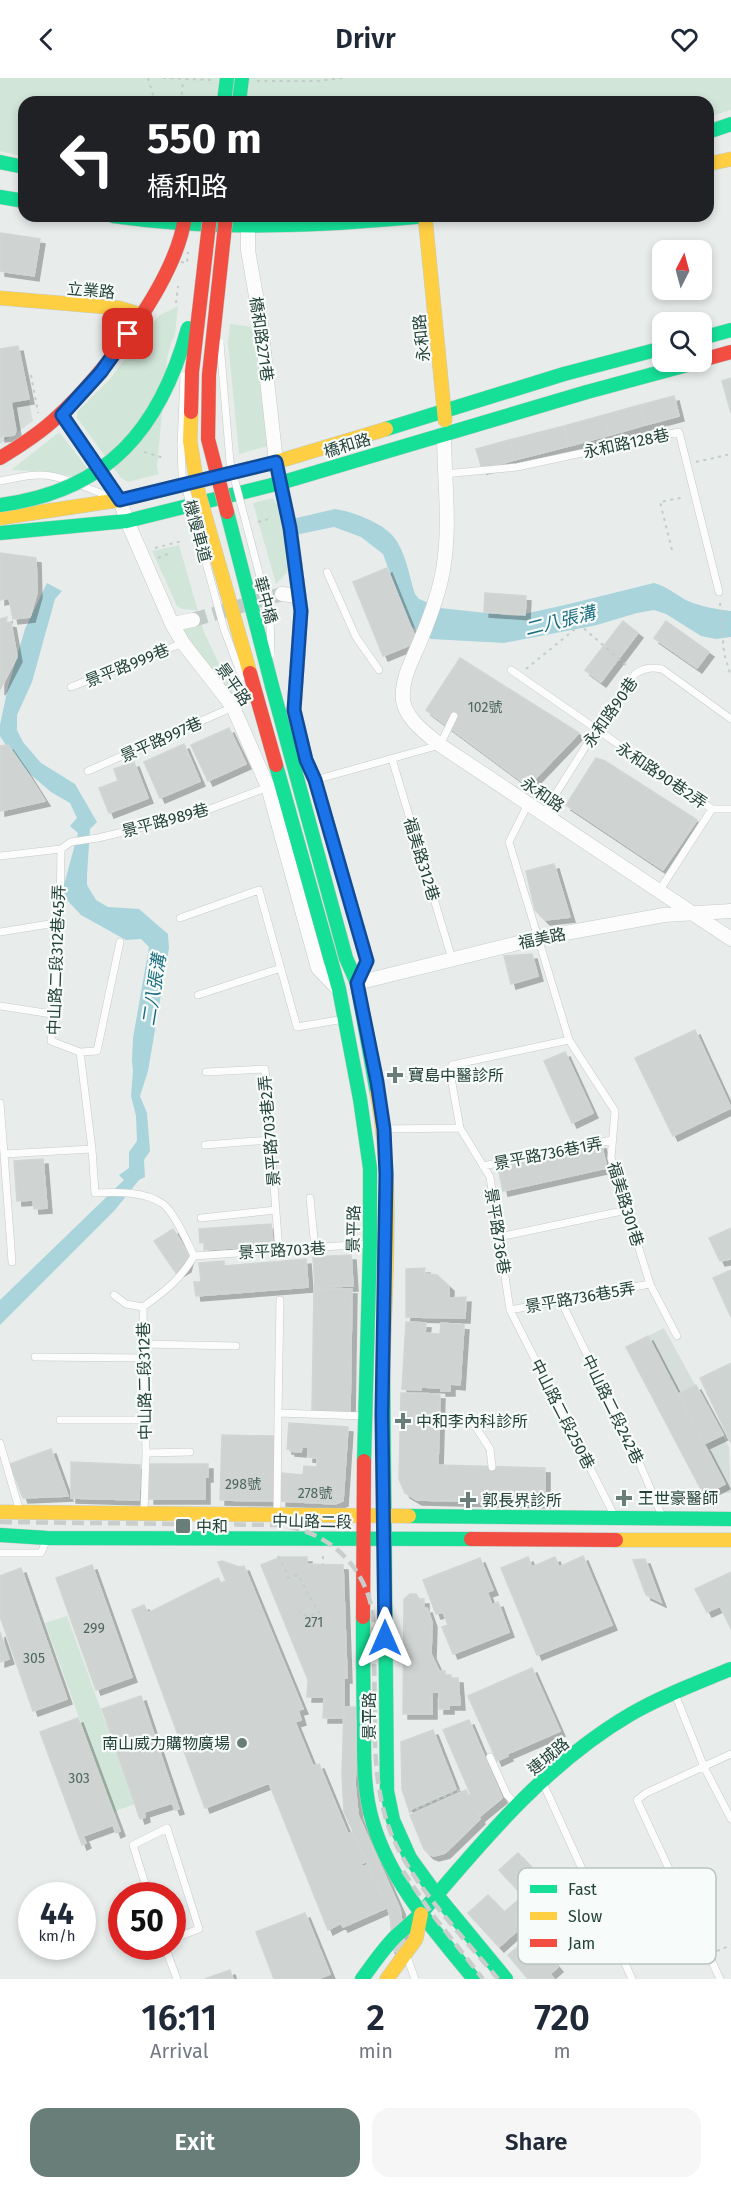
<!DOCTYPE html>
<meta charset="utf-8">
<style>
:root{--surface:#fff;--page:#f6f6f7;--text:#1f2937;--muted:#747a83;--accent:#697e78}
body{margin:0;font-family:"Fira Sans","Noto Sans TC",sans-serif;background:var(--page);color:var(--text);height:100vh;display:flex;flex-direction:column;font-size:22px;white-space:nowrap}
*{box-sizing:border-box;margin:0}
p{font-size:20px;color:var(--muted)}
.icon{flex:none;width:33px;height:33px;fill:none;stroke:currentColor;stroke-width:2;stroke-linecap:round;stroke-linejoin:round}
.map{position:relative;height:1901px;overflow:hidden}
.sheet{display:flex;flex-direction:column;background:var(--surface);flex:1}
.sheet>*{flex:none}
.guide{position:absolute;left:18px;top:18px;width:696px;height:126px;border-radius:18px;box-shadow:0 3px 9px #0003;background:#202124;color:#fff;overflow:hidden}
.needle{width:39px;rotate:6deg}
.buttons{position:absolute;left:652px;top:162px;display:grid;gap:12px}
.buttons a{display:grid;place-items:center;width:60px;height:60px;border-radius:12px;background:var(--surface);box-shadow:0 3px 9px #0003;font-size:30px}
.speed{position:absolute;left:18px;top:1804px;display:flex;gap:12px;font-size:30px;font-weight:700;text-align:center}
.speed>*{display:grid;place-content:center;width:78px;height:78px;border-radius:50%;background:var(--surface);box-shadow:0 3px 9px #0003;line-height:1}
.speed small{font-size:15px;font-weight:400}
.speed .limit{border:9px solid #d22;background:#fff;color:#111}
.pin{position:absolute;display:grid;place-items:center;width:51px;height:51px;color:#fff;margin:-26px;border-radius:12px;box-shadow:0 3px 9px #0006}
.me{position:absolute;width:66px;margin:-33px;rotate:0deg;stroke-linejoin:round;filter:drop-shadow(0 0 4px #0008)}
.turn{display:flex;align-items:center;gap:21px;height:126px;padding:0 30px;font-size:27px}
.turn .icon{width:78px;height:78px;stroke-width:2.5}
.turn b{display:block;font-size:42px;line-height:51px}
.eta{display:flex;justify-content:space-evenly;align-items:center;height:102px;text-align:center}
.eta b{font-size:36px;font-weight:600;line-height:42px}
.primary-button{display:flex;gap:12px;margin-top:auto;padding:12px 30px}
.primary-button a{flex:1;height:69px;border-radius:18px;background:var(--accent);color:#fff;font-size:24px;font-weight:600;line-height:69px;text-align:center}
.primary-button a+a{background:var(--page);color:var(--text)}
header{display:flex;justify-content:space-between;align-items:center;height:78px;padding:0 30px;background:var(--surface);font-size:27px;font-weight:600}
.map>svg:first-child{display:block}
.built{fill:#d6dedb}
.green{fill:#d1e6d8}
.water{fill:#a9d4db}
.building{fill:#cfd4d2;stroke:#d1d6d4;stroke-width:1.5;filter:url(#shadow)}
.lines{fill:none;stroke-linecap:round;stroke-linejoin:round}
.street-tunnel{stroke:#c1cbc8;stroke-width:14;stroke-dasharray:14 7;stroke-linecap:butt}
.lane-casing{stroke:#c5cac8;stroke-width:8}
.street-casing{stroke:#c5cac8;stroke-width:15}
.fast-casing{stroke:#c3cbc8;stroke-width:15}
.slow-casing{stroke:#c3cbc8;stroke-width:15}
.jam-casing{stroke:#c3cbc8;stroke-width:15}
.path{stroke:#c3ccca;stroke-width:2;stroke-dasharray:3 4.5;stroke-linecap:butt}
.lane{stroke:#fcfcfc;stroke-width:7}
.street{stroke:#fcfcfc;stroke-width:14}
.fast{stroke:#16e098;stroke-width:14}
.slow{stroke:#ffcf43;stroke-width:14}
.jam{stroke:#f24e42;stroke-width:14}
.rail{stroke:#c9cdcc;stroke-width:4.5;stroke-dasharray:12 6;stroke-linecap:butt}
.lane-bridge-casing{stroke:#c5cac8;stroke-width:8;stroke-linecap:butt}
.fast-bridge-casing{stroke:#c3cbc8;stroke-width:15;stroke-linecap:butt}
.slow-bridge-casing{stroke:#c3cbc8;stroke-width:15;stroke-linecap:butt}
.jam-bridge-casing{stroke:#c3cbc8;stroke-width:15;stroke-linecap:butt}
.path-bridge{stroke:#c3ccca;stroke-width:2;stroke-dasharray:3 4.5;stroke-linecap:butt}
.lane-bridge{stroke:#fcfcfc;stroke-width:7}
.fast-bridge{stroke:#16e098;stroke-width:14}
.slow-bridge{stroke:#ffcf43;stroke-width:14}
.jam-bridge{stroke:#f24e42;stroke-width:14}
.route-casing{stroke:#114b97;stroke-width:15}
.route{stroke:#1a73e8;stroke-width:10}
.poi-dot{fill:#697e78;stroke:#f7fbf9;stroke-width:2}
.labels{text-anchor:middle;stroke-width:4.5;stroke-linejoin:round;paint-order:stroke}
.number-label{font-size:14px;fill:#506761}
.street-label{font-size:16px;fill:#24423a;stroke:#f7fbf9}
.poi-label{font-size:16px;fill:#24423a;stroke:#f7fbf9;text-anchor:start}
.water-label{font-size:18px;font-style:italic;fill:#1c6f80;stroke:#f7fbf9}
.key{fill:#f7fbf9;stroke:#b8c4c0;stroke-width:1.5}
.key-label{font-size:16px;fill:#24423a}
</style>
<header><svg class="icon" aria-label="back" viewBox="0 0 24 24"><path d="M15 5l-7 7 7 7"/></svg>Drivr<svg class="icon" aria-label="heart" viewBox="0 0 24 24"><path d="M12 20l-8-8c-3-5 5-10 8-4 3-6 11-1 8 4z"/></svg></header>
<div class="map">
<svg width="731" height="1901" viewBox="0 0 731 1901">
<defs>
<filter id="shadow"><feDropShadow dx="5" dy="5" stdDeviation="0" flood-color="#0004"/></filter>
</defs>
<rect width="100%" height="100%" fill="#e8edeb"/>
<!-- built -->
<path class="built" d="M18 268 33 343 0 366V271Z
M664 1250 729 1369 731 1415H718L716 1411 704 1417 626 1269Z"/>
<!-- green -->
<path class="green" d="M0 0H731V32L708 39V24H24V79L0 73Z
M178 228 175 257 171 265 167 281 157 389 159 396 128 404 121 400 77 340V334L110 301 146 252 160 237Z
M230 246 253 249 268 368 239 376 228 265Z
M58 355 61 356 96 402 49 394 11 392Z
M273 420 275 425 278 426 291 490 276 506 253 425Z
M179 467 204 554 240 630 183 555 184 546 194 548 195 532 182 531 177 528 152 473Z
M67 1538 135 1726 113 1734 45 1545Z"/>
<!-- water -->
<path class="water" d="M335 431C351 433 379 444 390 455 405 469 409 497 415 516L419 521 440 530 515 538 569 526 654 505C667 508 676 517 688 523 702 529 716 531 731 533V559L716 561 701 558 666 536 654 532 637 535 597 547 504 565 431 561 409 547 383 476 361 459 334 449 295 457 292 441Z
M47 505 62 513 55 521 32 604 17 637V652L23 664 41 685 75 706 97 744 90 751 87 797V807L96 822 108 829 139 831 168 856 169 870 148 993 140 1018 147 1035 150 1073 144 1082 145 1099 139 1102 115 1132 0 1247V1222L124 1102 119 1097 129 1090V1074L137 1063 136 1038 131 1018 133 993 132 983 133 960 149 869 141 861 126 862 81 837 65 820 64 807 78 755 70 748 77 740 70 725 51 714 17 685 0 658V647L8 609 25 551Z"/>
<!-- building -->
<path class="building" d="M0 155 40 161 34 198 0 193Z
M18 268 29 321 11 324 16 353 14 357 0 359V271Z
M731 300V335L722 303Z
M674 318 679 338 645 347 640 327Z
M640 327 645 347 610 357 604 337Z
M604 337 610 357 569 368 564 348Z
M564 348 569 368 514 382 509 362Z
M509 362 514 382 482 391 476 371Z
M0 475 36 480 37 515 30 539 13 541 9 520 0 522Z
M387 490 417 564 383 578 353 504Z
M485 515 526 518 525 537 484 534Z
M7 539 6 544 11 545 17 579 0 612V541Z
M623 543 638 555 601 604 585 592Z
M666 543 709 574 697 590 654 560Z
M460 580 579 655 528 708 426 632Z
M229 650 246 686 208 703 191 667Z
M184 666 200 703 160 720 144 684Z
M8 667 26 693 45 723 0 733V668Z
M596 680 605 683 697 742 663 792 566 727Z
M134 684 148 720 109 735 99 710 118 703 114 691Z
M554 786 570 839 545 842 535 832 526 793Z
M532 876 538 898 511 906 504 878Z
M695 952 731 1030 673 1058 635 980Z
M565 974 593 1035 572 1045 544 983Z
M601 1066 607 1090 503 1113 498 1089Z
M43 1081 47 1130 34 1131 33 1122 17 1123 14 1083Z
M271 1146 273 1167 204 1172V1164L200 1165 199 1151Z
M731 1150V1181L720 1183 709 1160Z
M173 1151 189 1177 186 1189 176 1195 154 1163Z
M351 1177 353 1208 315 1209 313 1179Z
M306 1181 308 1209 196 1218 194 1204H201L199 1185 224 1183V1188Z
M425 1190 424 1196 437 1197 449 1208V1220L466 1219 465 1240 406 1239V1191Z
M731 1192V1239L713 1200Z
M314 1210 352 1211 350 1334 312 1333Z
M406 1244 426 1245 425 1255 440 1256 441 1245 464 1247 460 1307 450 1306V1313H441V1310L421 1309V1312L402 1311Z
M648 1258 725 1406 704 1417 626 1269Z
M731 1285V1365L700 1300Z
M696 1307 723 1357 704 1366 678 1316Z
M401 1315 440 1316 438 1387 545 1390V1425L417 1422 405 1415 399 1401Z
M289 1345 348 1349 343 1423 335 1426 281 1423 282 1395 303 1397 304 1388 317 1389V1380L308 1379V1369H302L301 1374 290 1373V1371H287Z
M222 1357 275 1358 274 1423 220 1422Z
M51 1371 68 1418 23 1420 10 1386Z
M71 1384 140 1387 139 1422 71 1420Z
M150 1386H208V1399H205V1421H149Z
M583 1478 612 1547 537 1577 501 1490 528 1479 532 1489 555 1479 559 1489Z
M281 1479H307V1486L343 1487 347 1600H344V1640H323L324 1619H307L308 1602 261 1487Z
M480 1480 493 1512 487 1514 492 1527 498 1524 509 1554 453 1576 442 1549 448 1547 443 1534 436 1536 423 1502Z
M645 1481 661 1524 646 1517 633 1482Z
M222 1483 239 1489 244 1488 303 1631 298 1632 301 1642 295 1644 313 1688 319 1686 348 1756 353 1754 365 1784 361 1786 362 1789 368 1787 386 1830 343 1849 341 1845 328 1852 269 1705 205 1730 132 1532 144 1527 148 1535 218 1500 221 1505 226 1503 218 1484Z
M92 1487 132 1599 96 1612 56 1500Z
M21 1490 67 1621 33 1633 0 1538V1498Z
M731 1494V1551L720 1528 707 1534 695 1511Z
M410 1516H416L419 1521H424V1531L427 1530 432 1544 431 1576 439 1593H445V1597H451V1600H458L460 1627H449V1631H439V1614H432V1636H403L404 1521Z
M0 1554 9 1581 0 1584Z
M0 1554 9 1581 0 1584Z
M532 1590 560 1653 507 1676 508 1678 497 1683 468 1618Z
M141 1618 179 1731 175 1732 172 1725 144 1734 145 1739 140 1741 102 1631Z
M344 1629H358L355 1706 358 1737 400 1831 405 1867 398 1875 390 1870 392 1858 390 1839 387 1827 344 1734 342 1697Z
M78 1640 120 1753 116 1755 113 1747 83 1758 86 1765 82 1767 40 1654Z
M469 1642 502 1720 480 1738 443 1652Z
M433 1652 456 1711 409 1732 402 1711 401 1664Z
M466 1712 480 1741 445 1775 434 1778 429 1776 424 1771 410 1737Z
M518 1775 536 1794 532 1798 541 1809 536 1814 547 1826 499 1869 468 1835 488 1817 504 1834 523 1818 499 1792Z
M305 1835 330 1896 318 1901H274L256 1854Z
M522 1865 528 1873 538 1865 558 1889 550 1896 554 1901H528L508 1877Z
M230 1892 233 1901H205Z"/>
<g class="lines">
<!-- street-tunnel -->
<path class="street-tunnel" d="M193 542 282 516"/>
<!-- lane casing -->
<g class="lane-casing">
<path id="lane" d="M62 338 119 420
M444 396 517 389 679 354 719 514
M0 403C17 400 34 395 51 398 71 401 90 412 109 418
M327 494 356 559 379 592
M511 592 712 731H731
M71 609 183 565
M392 681 452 881
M88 693 233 629
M315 702 440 667 454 638
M528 726 509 764 569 962 615 1033 611 1080 650 1206 677 1258
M543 736 596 652 635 596C644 590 651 589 662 591L731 641
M61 771 60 836 56 845 55 857 57 920 52 936 51 963 80 974 97 973 120 864
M0 778 61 771 71 764 98 760 197 736 268 709
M659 813 712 731
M180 840 259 812 297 949 344 941
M0 854 56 845
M198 917 281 890
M0 928 52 936
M80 974 92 1071 95 1115C116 1114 145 1113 163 1126 175 1135 187 1164 194 1178
M206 994 265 991 279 1173
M0 1025 4 1076 92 1071
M460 1050 450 994 452 987 569 962
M384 1051 460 1050 490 1099 510 1232 614 1437
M205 1067 270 1062
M4 1076 12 1184
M483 1088 612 1062
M310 1120 315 1170
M201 1140 276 1132
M499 1159 627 1132
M194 1178 368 1166
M114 1217 126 1226 143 1229
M561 1223 639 1384 662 1438
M510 1232 650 1206
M145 1266 236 1268
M35 1279 145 1280
M278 1335 280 1222
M470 1340 490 1371 492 1389
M60 1342H145
M0 1365 20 1434
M146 1375 190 1374
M144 1435 146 1375 143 1229C165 1213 180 1202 194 1178
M277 1436 278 1335 364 1338
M493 1439V1424
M0 1475H41L46 1463
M675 1616 704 1689 731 1741
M490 1679 507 1717 516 1726
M543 1705 632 1901
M149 1818 133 1767 167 1750 199 1851 172 1861
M165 1869 177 1901
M407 1879 415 1901
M720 1901 637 1722 646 1715 731 1676"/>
</g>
<!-- street casing -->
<g class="street-casing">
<path id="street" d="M248 138V172L261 247 276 384 290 449 301 533 294 632 306 682 315 702 367 883 357 905
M444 356C444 402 451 446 443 492 439 516 430 539 421 561 413 581 401 600 403 622 406 642 426 655 440 667L731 861
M120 422 127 443 172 546 183 565 233 629 268 709 318 890 337 910
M282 516 298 518
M172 546 193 542
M357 905 538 860 664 837 731 833"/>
</g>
<!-- fast casing -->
<g class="fast-casing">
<path id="fast" d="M708 54 731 46
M0 84 24 89
M0 119 24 123
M113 138C218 153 321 148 426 138
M702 260 731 252
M386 351 564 296 663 270
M0 455 127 443 280 405 587 314 698 284
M272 608 346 880 357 905 377 1015
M276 687 339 911 360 1021 370 1090V1166L364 1383
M383 1289 387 1713 393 1742 410 1780 436 1816 506 1901
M409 1438 731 1441
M0 1457 47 1460 471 1461
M363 1539C363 1575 363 1610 364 1645 364 1678 363 1713 373 1745 391 1805 435 1853 474 1901
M362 1901C373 1886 383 1871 396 1858 405 1850 415 1842 423 1833 485 1760 547 1685 631 1636 662 1618 697 1605 731 1591"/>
</g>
<!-- slow casing -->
<g class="slow-casing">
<path id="slow" d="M708 86 731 81
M425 138 445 342
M0 220 119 230 142 237
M0 440 120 422 276 384 386 351
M377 1015C394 1103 385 1199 383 1289
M0 1434 409 1438
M616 1462H731
M387 1901 416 1861 421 1836"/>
</g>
<!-- jam casing -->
<g class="jam-casing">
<path id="jam" d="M702 282 731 274
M0 380C20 368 39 356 56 340 103 298 177 202 185 138
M471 1461 616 1462
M363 1539 364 1383"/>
</g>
<!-- path -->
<path class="path" d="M148 0 155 24
M163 0 212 2
M257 3H317L343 0
M181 24 183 3
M176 225 178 208
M31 297 38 335
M144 374 164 380
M696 384 731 376
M258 444 272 440
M155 470 182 463
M672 472 660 424 685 419
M158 480 168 476
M720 525 724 575 731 599
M526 591 580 547 627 588
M278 1478 288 1497
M323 1478V1487
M287 1500 298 1497 319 1535 306 1538 300 1533
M409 1734 462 1711
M717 1873 731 1867"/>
<!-- lane -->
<use href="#lane" class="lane"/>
<!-- street -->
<use href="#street" class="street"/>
<!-- fast -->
<use href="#fast" class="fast"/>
<!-- slow -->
<use href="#slow" class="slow"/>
<!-- jam -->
<use href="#jam" class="jam"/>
<!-- rail -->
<path class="rail" d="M0 1444 278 1447C322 1452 358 1480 370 1523 375 1543 374 1563 374 1582 376 1638 370 1697 389 1750 408 1803 462 1857 498 1901
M403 1793 432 1836 483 1901"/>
<!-- lane-bridge casing -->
<g class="lane-bridge-casing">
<path id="lane-bridge" d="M220 265 230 384 270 537 271 576
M184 298 181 367 182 396 224 551 242 599"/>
</g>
<!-- fast-bridge casing -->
<g class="fast-bridge-casing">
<path id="fast-bridge" d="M224 24 227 0
M239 24 242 0
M0 427C108 413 160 351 188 250
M227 434 272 608"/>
</g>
<!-- slow-bridge casing -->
<g class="slow-bridge-casing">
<path id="slow-bridge" d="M191 334 190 363 198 413 250 595"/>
</g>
<!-- jam-bridge casing -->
<g class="jam-bridge-casing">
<path id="jam-bridge" d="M226 138 209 297 208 361 227 434
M191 334 192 294 210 138
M250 595 276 687"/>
</g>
<!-- path-bridge -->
<path class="path-bridge" d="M181 184 187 185 188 174"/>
<!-- lane-bridge -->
<use href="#lane-bridge" class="lane-bridge"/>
<!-- fast-bridge -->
<use href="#fast-bridge" class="fast-bridge"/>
<!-- slow-bridge -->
<use href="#slow-bridge" class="slow-bridge"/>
<!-- jam-bridge -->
<use href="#jam-bridge" class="jam-bridge"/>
</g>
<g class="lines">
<!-- route casing -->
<g class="route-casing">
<path id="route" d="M128 256 101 294 62 337 120 422 276 384 290 450 301 533 294 632 306 682 315 702 367 883 357 905 377 1004 384 1051 386 1096 382 1336 385 1560"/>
</g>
<!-- route -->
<use href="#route" class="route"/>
</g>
<!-- markers -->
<g class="poi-dot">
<path d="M392 988h6v6h6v6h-6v6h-6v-6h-6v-6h6z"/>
<path d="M400 1334h6v6h6v6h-6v6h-6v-6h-6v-6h6z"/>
<path d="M621 1411h6v6h6v6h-6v6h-6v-6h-6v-6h6z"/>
<path d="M465 1413h6v6h6v6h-6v6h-6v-6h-6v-6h6z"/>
<rect x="175" y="1440" width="16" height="16" rx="3"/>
<circle cx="242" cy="1665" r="6"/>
</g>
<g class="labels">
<!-- number labels -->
<g class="number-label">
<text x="485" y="634">102號</text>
<text x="243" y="1411">298號</text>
<text x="315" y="1420">278號</text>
<text x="314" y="1549">271</text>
<text x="94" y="1555">299</text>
<text x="34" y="1585">305</text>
<text x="79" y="1705">303</text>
</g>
<!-- street labels -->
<g class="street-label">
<text transform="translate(91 212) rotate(5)" y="6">立業路</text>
<text transform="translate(421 260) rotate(-96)" y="6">永和路</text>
<text transform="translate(262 261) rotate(82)" y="6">橋和路271巷</text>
<text transform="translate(626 365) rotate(-12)" y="6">永和路128巷</text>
<text transform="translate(347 367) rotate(-17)" y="6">橋和路</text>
<text transform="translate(198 453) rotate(75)" y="6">機慢車道</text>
<text transform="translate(266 522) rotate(75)" y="6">華中橋</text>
<text transform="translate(127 587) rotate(-22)" y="6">景平路999巷</text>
<text transform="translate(234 606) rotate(55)" y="6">景平路</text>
<text transform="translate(610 634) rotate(-55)" y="6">永和路90巷</text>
<text transform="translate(161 661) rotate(-24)" y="6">景平路997巷</text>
<text transform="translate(662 697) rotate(34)" y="6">永和路90巷2弄</text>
<text transform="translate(543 716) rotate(34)" y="6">永和路</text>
<text transform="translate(165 742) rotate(-15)" y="6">景平路989巷</text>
<text transform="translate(422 781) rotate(73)" y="6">福美路312巷</text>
<text transform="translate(542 860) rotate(-12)" y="6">福美路</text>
<text transform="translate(56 882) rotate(-88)" y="6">中山路二段312巷45弄</text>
<text transform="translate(269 1053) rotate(-95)" y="6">景平路703巷2弄</text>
<text transform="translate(548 1075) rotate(-11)" y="6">景平路736巷1弄</text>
<text transform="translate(626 1126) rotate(73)" y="6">福美路301巷</text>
<text transform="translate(353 1151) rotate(-89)" y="6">景平路</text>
<text transform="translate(498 1153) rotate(81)" y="6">景平路736巷</text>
<text transform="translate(282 1172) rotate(-3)" y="6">景平路703巷</text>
<text transform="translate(580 1219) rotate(-10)" y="6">景平路736巷5弄</text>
<text transform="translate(144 1303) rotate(-91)" y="6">中山路二段312巷</text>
<text transform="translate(613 1331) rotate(64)" y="6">中山路二段242巷</text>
<text transform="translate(563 1336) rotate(63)" y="6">中山路二段250巷</text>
<text transform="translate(312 1443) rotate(1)" y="6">中山路二段</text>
<text transform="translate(369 1638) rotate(-90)" y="6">景平路</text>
<text transform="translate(548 1678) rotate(-40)" y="6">連城路</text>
</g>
<!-- poi labels -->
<g class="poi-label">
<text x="408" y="1003">寶島中醫診所</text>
<text x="416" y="1349">中和李內科診所</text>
<text x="638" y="1426">王世豪醫師</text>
<text x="482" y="1428">郭長界診所</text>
<text x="196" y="1454">中和</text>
<text x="230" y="1671" text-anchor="end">南山威力購物廣場</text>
</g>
<!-- water labels -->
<g class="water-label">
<text transform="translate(560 543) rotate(-14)" y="6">二八張溝</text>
<text transform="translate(154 912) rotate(-81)" y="6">二八張溝</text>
</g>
</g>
<!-- legend -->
<rect x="518" y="1790" width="198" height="96" rx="9" class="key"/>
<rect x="530" y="1807" width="27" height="8" fill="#16e098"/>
<rect x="530" y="1834" width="27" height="8" fill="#ffcf43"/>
<rect x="530" y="1861" width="27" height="8" fill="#f24e42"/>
<g class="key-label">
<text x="568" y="1817">Fast</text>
<text x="568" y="1844">Slow</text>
<text x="568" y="1871">Jam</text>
</g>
</svg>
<div class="buttons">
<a><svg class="needle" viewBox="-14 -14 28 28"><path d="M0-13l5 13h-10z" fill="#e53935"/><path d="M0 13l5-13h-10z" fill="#747a83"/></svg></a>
<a><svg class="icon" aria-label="search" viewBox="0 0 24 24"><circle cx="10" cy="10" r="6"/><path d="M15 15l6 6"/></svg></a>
</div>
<div class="speed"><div>44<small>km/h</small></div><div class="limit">50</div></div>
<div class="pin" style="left:128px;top:256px;background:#d93025"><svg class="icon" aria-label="arrive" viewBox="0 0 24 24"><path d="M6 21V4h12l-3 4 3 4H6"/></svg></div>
<svg class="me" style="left:385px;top:1560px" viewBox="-20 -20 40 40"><path d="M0-17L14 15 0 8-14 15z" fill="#1a73e8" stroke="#fff" stroke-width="4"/></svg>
<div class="guide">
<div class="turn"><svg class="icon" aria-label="left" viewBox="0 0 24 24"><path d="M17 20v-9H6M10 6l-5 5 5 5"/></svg><div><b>550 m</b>橋和路</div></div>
</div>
</div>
<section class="sheet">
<div class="eta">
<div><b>16:11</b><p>Arrival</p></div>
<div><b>2</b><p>min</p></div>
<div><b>720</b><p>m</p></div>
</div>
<div class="primary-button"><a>Exit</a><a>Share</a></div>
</section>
